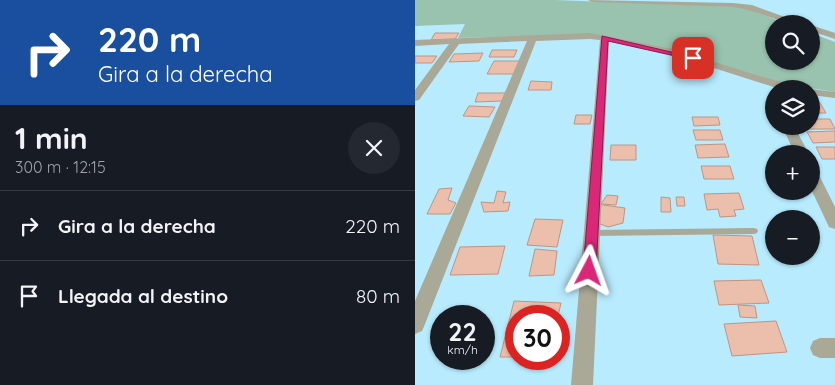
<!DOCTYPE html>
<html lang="es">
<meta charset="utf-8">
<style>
:root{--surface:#171b24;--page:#242831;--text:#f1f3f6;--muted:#9ea1a6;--line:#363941}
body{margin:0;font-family:Quicksand,sans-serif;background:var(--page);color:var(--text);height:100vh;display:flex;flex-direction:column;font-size:19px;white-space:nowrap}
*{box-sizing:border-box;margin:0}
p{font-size:16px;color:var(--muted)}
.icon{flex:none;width:28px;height:28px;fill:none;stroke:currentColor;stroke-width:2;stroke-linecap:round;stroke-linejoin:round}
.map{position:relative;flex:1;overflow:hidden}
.panel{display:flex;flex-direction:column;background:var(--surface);width:415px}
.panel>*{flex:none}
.banner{background:#1a4fa0;color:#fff;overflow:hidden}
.buttons{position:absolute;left:350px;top:15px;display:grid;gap:10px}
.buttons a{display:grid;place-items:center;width:55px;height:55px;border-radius:50%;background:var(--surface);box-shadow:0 1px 4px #0004;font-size:25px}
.speed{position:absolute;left:15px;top:305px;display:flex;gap:10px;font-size:25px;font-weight:700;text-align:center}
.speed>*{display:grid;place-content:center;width:65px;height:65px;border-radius:50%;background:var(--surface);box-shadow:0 1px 4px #0004;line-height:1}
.speed small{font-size:12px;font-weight:400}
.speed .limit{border:8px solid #d22;background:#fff;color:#111}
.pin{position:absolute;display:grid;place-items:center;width:42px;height:42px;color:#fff;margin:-21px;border-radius:10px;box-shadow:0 2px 8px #0006}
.me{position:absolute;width:55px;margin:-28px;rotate:4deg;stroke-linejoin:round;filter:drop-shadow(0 0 4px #0008)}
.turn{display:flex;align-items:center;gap:18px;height:105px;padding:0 15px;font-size:22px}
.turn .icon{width:65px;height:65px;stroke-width:2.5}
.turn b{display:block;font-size:35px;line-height:42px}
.round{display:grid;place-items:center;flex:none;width:52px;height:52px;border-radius:26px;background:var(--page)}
.summary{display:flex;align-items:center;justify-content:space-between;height:85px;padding:0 15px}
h1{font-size:30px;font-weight:800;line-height:38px}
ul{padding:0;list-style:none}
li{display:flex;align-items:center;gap:15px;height:70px;padding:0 15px;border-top:1px solid var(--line)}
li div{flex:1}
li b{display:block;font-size:19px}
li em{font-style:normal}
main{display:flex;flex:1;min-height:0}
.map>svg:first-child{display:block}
.green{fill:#99c3ae}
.building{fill:#ecbfac;stroke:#bf9482}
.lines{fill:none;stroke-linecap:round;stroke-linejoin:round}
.service{fill:#aaa896;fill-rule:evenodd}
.minor{fill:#aaa896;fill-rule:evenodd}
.route{fill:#db2777;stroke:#8e194d}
</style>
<main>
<section class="panel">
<div class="banner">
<div class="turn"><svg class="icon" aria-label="right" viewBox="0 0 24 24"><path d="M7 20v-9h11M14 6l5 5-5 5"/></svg><div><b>220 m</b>Gira a la derecha</div></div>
</div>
<div class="summary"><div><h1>1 min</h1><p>300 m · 12:15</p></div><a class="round"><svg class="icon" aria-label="close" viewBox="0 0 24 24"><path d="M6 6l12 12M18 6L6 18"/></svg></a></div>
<ul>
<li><svg class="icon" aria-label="right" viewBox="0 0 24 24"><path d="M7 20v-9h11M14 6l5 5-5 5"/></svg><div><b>Gira a la derecha</b></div><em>220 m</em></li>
<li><svg class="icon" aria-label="arrive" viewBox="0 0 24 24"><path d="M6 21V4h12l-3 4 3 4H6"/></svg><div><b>Llegada al destino</b></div><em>80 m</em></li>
</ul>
</section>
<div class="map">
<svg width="420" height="385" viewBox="0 0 420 385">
<rect width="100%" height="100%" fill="#b8ebfe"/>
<!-- green -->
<path class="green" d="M0 0H139L328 7 372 24H359V61H396V33L420 42V92L352 81 279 57 172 35 43 38 50 24 0 26Z"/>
<!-- building -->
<path class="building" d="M20 33H44L40 39 16 40Z
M77 50H102L99 57H74Z
M68 53 64 61 34 62 39 54Z
M0 56H22L17 63H0Z
M79 61H106L99 74H72Z
M116 81 137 82 136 90H113Z
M63 93H90L87 101 60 102Z
M396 103H405L411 113H396Z
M54 106 80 107 74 117 48 116Z
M161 115H177L175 124H159Z
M277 117H303L305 125 279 126Z
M396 119H415L420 129H393L392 126H396Z
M278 130H305L308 140H281Z
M420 131V142L398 143 392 132Z
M310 144 314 157 283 158 280 145Z
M196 145H221V160H195Z
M401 147H420V159H407Z
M286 166H315L319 179H289Z
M37 188 33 200 41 203 35 214H12L24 189Z
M82 191 91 192 88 203 95 202 93 211 69 212 66 202 79 203Z
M324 193 329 209 319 210 321 216 305 217 303 209 292 210 289 194Z
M192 195 203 196 201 205 186 204Z
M246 197 255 198 256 212H246Z
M261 197H269L270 206H262Z
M181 204 210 208 208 223 193 227 180 222Z
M120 219 148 220 142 247 112 245Z
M298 235 337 236 344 265 303 264Z
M90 246 83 274 35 275 45 247Z
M120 249 142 251 139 275 114 276Z
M346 280 354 303 304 305 299 281Z
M99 301 146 303 143 316H101V357H85Z
M323 305 340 306 342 318 325 317Z
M361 321 372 352 317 356 309 324Z"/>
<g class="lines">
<!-- service -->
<path class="service" d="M339 228 342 229 343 231 342 233 339 234 177 236 174 235 173 233 174 231 177 230Z"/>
<!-- minor -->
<path class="minor" d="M173 0 318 3 337 5 389 24C365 24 342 10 318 7L177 2Z
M396 25 420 33V39L396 31Z
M175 33 258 49 341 75 385 87 386 89H365L252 53 194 41 178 385H156L185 40 175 39 121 41 10 324 7 331 0 334V301L112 41 44 44 4 100 0 101V90L34 44 0 46V40Z
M396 89 420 92V98L396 95Z
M367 126H379L394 154H380Z
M396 168 401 169 420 207V229L414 227 396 189Z
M405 338H420V358H405L398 355 395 348 398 341Z"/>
</g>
<!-- route -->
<path class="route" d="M187 36 282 58 278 60 193 41 181 271 179 275 174 277 170 275 168 271Z"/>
</svg>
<div class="buttons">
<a><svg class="icon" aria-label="search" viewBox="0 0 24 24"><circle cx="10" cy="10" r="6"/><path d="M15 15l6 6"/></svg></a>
<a><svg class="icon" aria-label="layers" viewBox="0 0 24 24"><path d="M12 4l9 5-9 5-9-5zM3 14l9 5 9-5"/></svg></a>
<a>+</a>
<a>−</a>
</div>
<div class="speed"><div>22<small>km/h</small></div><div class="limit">30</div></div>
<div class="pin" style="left:278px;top:58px;background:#d93025"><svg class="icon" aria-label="arrive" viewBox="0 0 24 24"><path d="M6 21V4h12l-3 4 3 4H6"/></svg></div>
<svg class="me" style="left:174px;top:271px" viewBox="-20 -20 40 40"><path d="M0-17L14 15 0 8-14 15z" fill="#db2777" stroke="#fff" stroke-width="4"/></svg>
</div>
</main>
